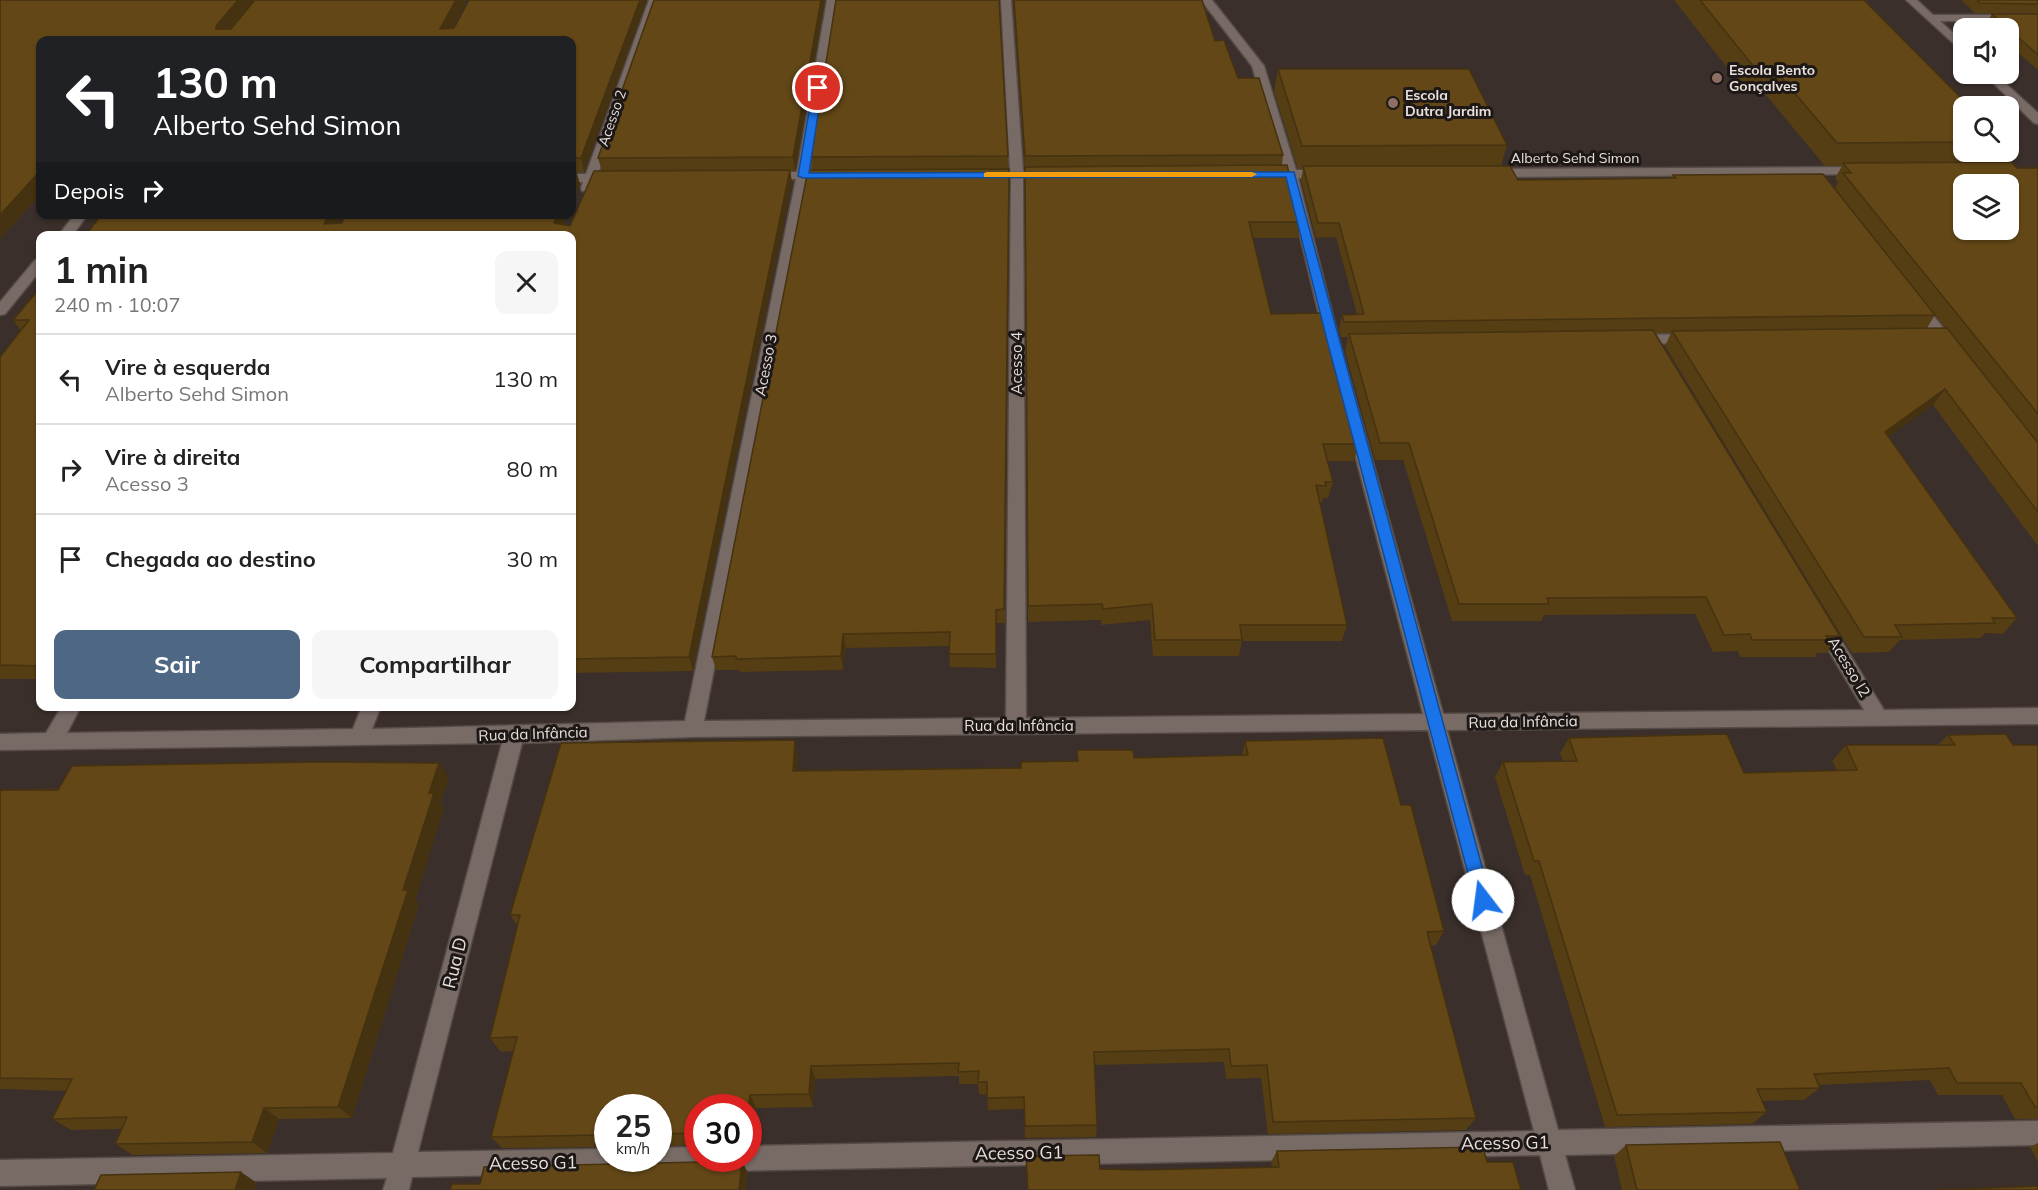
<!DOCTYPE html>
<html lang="pt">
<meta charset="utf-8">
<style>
:root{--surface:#fff;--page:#f6f6f6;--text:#222;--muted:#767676;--line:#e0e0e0;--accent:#4e6784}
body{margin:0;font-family:Mulish,sans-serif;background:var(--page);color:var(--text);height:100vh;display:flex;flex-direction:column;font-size:22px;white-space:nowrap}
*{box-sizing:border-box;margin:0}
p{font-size:20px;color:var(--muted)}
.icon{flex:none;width:33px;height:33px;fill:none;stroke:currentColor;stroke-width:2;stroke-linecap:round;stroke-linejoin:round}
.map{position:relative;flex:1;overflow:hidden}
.panel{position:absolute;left:36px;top:231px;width:540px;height:480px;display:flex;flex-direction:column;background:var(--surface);border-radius:12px;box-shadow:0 2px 4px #0004}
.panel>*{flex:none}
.top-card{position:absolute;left:36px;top:36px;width:540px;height:183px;border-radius:12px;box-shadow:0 2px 4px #0004;background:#202124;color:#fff;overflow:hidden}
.tools{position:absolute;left:1953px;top:18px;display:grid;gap:12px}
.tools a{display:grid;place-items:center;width:66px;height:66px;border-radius:12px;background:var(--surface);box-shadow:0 2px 4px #0004;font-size:30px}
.speed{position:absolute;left:594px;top:1094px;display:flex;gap:12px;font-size:30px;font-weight:700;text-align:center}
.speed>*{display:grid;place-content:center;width:78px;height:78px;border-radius:50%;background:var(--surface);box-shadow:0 2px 4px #0004;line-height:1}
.speed small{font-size:15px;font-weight:400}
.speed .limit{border:9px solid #d22;background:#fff;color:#111}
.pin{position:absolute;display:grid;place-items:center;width:51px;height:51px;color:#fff;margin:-26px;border:3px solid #fff;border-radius:50%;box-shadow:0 2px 6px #0007}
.me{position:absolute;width:66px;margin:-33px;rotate:345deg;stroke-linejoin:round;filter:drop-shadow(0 0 4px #0008)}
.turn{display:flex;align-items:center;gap:21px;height:126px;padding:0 18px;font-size:27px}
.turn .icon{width:78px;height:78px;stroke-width:2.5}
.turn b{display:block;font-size:42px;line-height:51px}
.then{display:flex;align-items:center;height:57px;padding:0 18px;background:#0003;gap:12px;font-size:22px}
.round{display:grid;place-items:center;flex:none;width:63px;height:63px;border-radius:12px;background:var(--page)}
.overview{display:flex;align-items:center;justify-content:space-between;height:102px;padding:0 18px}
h1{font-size:36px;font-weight:700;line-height:45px}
.action{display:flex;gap:12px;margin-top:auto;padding:12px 18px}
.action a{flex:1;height:69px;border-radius:12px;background:var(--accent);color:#fff;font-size:24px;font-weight:700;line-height:69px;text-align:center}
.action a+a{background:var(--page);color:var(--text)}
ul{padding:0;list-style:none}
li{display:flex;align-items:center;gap:18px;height:90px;padding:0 18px;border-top:2px solid var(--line)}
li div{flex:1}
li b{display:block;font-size:22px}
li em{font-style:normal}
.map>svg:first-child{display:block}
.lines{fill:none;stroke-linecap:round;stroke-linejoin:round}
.minor-casing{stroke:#554b47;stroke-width:3}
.minor{fill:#786b65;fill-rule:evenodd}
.wall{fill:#553d14}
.shaded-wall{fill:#453210}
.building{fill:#634717;stroke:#453210;stroke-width:1.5;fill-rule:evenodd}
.route{fill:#1a73e8;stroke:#114b97;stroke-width:1.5}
.slow{fill:#f59e0b}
.education-dot{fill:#8d6e63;stroke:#1d1816;stroke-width:2}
.labels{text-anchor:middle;stroke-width:6;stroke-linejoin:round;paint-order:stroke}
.far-poi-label{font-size:14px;font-weight:bold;fill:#e8e0dd;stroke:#1d1816;text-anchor:start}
.far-street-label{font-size:14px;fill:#e8e0dd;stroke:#1d1816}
.street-label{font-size:15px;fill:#e8e0dd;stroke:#1d1816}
.near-street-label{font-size:18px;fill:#e8e0dd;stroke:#1d1816}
</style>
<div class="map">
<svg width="2038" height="1190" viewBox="0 0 2038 1190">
<rect width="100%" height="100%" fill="#3a2f2a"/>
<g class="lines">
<!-- minor casing -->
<g class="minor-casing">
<path id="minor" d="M649 0H659L598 174H614L620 178 614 182H596L592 191H582L581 188 583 182H572V174H586Z
M827 0H837L810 171H830L836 175 830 179H809L704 721 1006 718 1011 178 984 179 978 175 984 171H1010L1001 0H1011L1023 171 1049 170 1055 174 1049 178H1023L1026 718 1423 714 1326 344 1286 178H1266L1260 174 1266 170H1283L1252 66 1201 0H1212L1264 66 1296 170H1325L1331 174 1325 178H1298L1340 344 1443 714 1864 710 1813 624 1816 619 1822 617 1828 619 1884 710 2038 708V724L1447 730 1558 1130 2038 1121V1145L1565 1155 1575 1190H1549L1540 1155 412 1177 409 1190H383L387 1178 0 1186V1160L393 1153 502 743 0 750V734L46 733 62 706H81L67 733 353 729 362 706H381L372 729 685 721 796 179 768 180 762 176 768 172H797ZM1428 730 1534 1131 748 1146V1158H698V1147L658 1148V1158H608V1149L418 1152 522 743 693 737Z
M1906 0H1917L1933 15H2038V21H1940L1964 43V53Z
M1984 74H1995L2038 113V124L2034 123Z
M1862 167 1868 171 1867 174 1491 177 1485 173 1491 169Z
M75 214H88L72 236H58Z
M40 259V271L5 314 0 315V302L35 260Z
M1916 299 1921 300 1956 344 1958 347 1956 350H1946L1911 306 1909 303 1911 300Z
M1692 334 1699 339 1697 342 1636 345 1629 340 1636 335Z"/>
</g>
<!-- minor -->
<use href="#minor" class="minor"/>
</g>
<!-- wall -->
<path class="wall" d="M0 0H254L231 29 255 0H466L452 28 647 0 584 172H576L580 184 572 205V40H40V195L0 239Z
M825 0 795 171H790L792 183 693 671 572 673V236L337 223 563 225 570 226 602 171 598 158Z
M1013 0H1202L1215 41 1283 155 1282 165 1301 222 1298 238H1253L1271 314 1359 444 1354 461H1327L1333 482 1328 498H1323L1322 502H1319L1347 625 1342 641H1242L1239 656H1153L1150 620 1101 625V620L1028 622 1025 170Z
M1674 0H1864L1964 106V152H1998L1991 162 2017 168H2038V546L1933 405 1888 437 2017 618 2003 634 1985 633 1981 638 1900 640 1889 652 1852 653 1665 346 1671 333H1655L1840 636 1827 653H1817L1815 657H1740L1738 651 1713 652 1695 614 1544 615 1541 621H1452L1403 460H1375L1345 351 1348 337H1341L1339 329 1342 315 1357 314 1336 237 1316 238 1301 180 1303 169H1298L1274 91 1278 69 1507 145 1501 166 1518 180 1672 178 1673 175 1935 315 1927 328H1945L1835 188 1838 182 1835 178 1842 166H1825L1761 89H1744Z
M1961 0H2038V13H1975Z
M1992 14H2038V70L2008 44V28H1992L1986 23Z
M1008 156 1005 623H996V668L950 667 949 646 846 648 843 670 740 672 739 670H716L712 657 812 170 811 157Z
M40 288V679H0V357L21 331 13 320Z
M1948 735 2013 745H2038V1119H2015L2002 1095H1938L1930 1080 1818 1085 1820 1088 1804 1100 1762 1101 1767 1112 1752 1124 1605 1127 1530 875H1525L1495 777 1503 762 1563 761 1560 753 1569 738 1744 773 1837 770 1832 761 1846 745H1938Z
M1245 741 1401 805 1444 931 1436 945 1431 946 1476 1118 1466 1130 1268 1134 1261 1078 1226 1079 1224 1062 1094 1065 1097 1125 1096 1137 1025 1138 1024 1109 988 1110 987 1095 979 1094 978 1084H959V1076L815 1079 813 1107 756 1108 752 1144H748V1107H698V1151L694 1145 658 1146V1107H608V1152L603 1147 502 1148 491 1137 513 1051 501 1052 490 1038 518 926 510 915 798 756 797 770 1021 768 1077 761V750L1134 758 1242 755Z
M449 778 440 803 444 808 415 900 419 904 352 1118 279 1119 267 1153 133 1155 115 1144 122 1129 71 1130 52 1119 66 1091 0 1089V790Z
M2038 1143V1162L2030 1147Z
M1626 1145 1800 1190H1622L1614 1156Z
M1277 1151 1487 1162 1521 1190H1027L1026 1156 1100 1169 1140 1170 1272 1167 1271 1162Z"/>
<!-- shaded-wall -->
<path class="shaded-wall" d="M238 0H254L222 39 216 29V26Z
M456 0H466L445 40 440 29Z
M640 0H647L584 172 581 158Z
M821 0H825L795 171 793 157Z
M790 170 792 183 693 671 689 657Z
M40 171V195L0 239V215Z
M576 171 580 184 572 205V181Z
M329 214H341L332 236 324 224Z
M558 214H567L559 236 554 223Z
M1945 389 1933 405 1874 447 1885 432Z
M843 634 846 648 843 670 841 656Z
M795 740 798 756 797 787 793 771Z
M439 763 449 778 440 803 444 808 415 900 419 904 352 1118 338 1107 403 890 429 793Z
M811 1066 815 1079 813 1107 809 1094Z
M750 1095 756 1108 752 1144 748 1137V1110Z
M264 1108 279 1119 267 1153 252 1142Z
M742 1161 748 1173 746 1190H739Z
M241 1172 257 1183 254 1190H235Z"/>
<!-- building -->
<path class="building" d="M0 0H238L216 26V29H231L255 0H456L440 29 454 28 469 0H640L581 158H572V40H40V171L0 215Z
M654 0H821L793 157 598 158Z
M836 0H999L1008 156 811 157Z
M1014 0H1202L1215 41 1224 40 1238 78H1259L1283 155 1025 156Z
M1700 0H1864L1969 106H1964V142L1837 143 1772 66 1754 67Z
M1977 0H2038V4L1980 3Z
M1992 14H2038V55L2008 28Z
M1278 69H1469L1507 145 1302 146Z
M2011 162 2017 168H2038V414L1843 173H1851L1843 163ZM1964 184H2008V230H1964Z
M1287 165 1301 222H1249L1271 314 1324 313 1359 444H1323L1333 482H1325L1326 486 1316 485 1347 625H1240L1242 640H1155L1152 604 1103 609 1102 604 1028 606 1025 167Z
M1303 166H1510L1518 180 1676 178 1673 175 1823 174 1935 315 1344 322 1342 315 1364 314 1339 223H1318Z
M1009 169 1004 609 996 610V654H949L950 632 843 634 841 656 736 659V656L712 657 808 170Z
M572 170 576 171 572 181Z
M790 170 689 657 572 659V236H85L102 214H329L324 224 342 223 345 214H558L554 223 570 226 594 171Z
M40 288V666L0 665V357L29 320H13Z
M1947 328 2038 443V512L1945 389 1885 432 2017 618H1992L1995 623 1895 625 1902 637H1864L1672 331Z
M1653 330 1840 636H1826L1828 640H1752L1750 634 1724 635 1706 597 1547 598 1549 604H1459L1409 443H1380L1349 334Z
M1727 734 1744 773 1857 770 1846 745H1955L1948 735 2006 734 2013 745H2038V1107H2035L2021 1083H1957L1949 1068 1814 1074 1820 1088 1757 1089 1767 1112 1617 1115 1539 861H1534L1503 762 1577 761 1569 738Z
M1383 738 1401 805H1411L1444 931 1427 932 1476 1118 1273 1122 1267 1065 1231 1066 1229 1049 1094 1052 1097 1125 1025 1126 1024 1097 987 1098V1082H978L979 1071 958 1072 959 1063 811 1066 809 1094 750 1095 748 1110V1107H698V1144H693L691 1133 658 1134V1107H608V1144H601L599 1135 491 1137 517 1037 490 1038 520 915H510L561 743 795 740 793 771 1021 768V762L1078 761 1077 750H1133L1134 758 1248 755 1245 741Z
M319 762 439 763 429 793H434L403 890H408L338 1107 264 1108 252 1142 115 1144 127 1117 52 1119 72 1079 0 1078V790H58L72 766Z
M1780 1142 1800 1190H1637L1626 1145Z
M1483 1147 1487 1162H1513L1521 1190H1028L1026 1156 1099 1155 1100 1169 1140 1170 1279 1167 1277 1151Z
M742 1161 739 1190H450L452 1184H480L484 1167Z
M241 1172 235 1190H94L101 1175Z
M2038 1186V1190H1935Z"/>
<!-- route -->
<path class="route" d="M818 85 822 88 809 173 1294 172 1491 900 1489 905 1483 907 1477 905 1475 900 1328 344 1286 177 803 178 798 176 813 88Z"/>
<!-- slow -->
<path class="slow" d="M987 172H1252L1257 174 1252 177H984V173Z"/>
<!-- markers -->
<g class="education-dot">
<circle cx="1717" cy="78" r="6"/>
<circle cx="1393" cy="103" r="6"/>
</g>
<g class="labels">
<!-- far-poi labels -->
<g class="far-poi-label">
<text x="1729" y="75">Escola Bento<tspan x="1729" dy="16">Gonçalves</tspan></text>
<text x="1405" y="100">Escola<tspan x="1405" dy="16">Dutra Jardim</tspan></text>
</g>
<!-- far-street labels -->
<g class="far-street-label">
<text transform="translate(612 118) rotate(-71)" y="5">Acesso 2</text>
<text x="1575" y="163">Alberto Sehd Simon</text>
</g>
<!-- street labels -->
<g class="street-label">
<text transform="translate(1017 363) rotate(-90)" y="5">Acesso 4</text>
<text transform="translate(766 365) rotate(-79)" y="5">Acesso 3</text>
<text transform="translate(1849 667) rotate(59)" y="5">Acesso I2</text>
<text transform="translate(1523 722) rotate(-1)" y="5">Rua da Infância</text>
<text x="1019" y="731">Rua da Infância</text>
<text transform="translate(533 734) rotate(-2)" y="5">Rua da Infância</text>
</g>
<!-- near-street labels -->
<g class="near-street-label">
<text transform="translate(455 963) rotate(-76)" y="6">Rua D</text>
<text transform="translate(1505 1143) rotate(-1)" y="6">Acesso G1</text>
<text transform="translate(1019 1153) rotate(-1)" y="6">Acesso G1</text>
<text transform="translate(533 1163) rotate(-1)" y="6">Acesso G1</text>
</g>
</g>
</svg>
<div class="tools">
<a><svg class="icon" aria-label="sound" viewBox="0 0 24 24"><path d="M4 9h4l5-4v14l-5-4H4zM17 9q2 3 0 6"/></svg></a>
<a><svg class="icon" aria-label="search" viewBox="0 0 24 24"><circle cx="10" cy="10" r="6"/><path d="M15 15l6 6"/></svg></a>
<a><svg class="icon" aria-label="layers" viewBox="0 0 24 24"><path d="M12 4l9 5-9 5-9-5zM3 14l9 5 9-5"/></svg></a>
</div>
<div class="speed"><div>25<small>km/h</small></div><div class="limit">30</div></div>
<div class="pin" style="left:818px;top:88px;background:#d93025"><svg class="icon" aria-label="arrive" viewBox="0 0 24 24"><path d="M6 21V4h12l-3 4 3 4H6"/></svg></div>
<svg class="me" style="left:1483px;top:900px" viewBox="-20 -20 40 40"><circle r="19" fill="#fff"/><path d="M0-13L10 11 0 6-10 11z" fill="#1a73e8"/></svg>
<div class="top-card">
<div class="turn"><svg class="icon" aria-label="left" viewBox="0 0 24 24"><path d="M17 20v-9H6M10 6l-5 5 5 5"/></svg><div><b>130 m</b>Alberto Sehd Simon</div></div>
<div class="then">Depois<svg class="icon" aria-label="right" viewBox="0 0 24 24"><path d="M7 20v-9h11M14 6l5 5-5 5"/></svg></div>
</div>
<section class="panel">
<div class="overview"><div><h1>1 min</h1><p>240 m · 10:07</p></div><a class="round"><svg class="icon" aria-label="close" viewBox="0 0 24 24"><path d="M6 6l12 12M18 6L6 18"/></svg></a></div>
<ul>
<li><svg class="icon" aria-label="left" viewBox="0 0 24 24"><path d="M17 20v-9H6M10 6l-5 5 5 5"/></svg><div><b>Vire à esquerda</b><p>Alberto Sehd Simon</p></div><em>130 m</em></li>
<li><svg class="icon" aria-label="right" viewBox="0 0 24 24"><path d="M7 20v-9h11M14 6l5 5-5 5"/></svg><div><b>Vire à direita</b><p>Acesso 3</p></div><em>80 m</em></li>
<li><svg class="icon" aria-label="arrive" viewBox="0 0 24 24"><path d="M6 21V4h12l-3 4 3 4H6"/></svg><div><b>Chegada ao destino</b></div><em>30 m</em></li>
</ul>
<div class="action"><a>Sair</a><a>Compartilhar</a></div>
</section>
</div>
